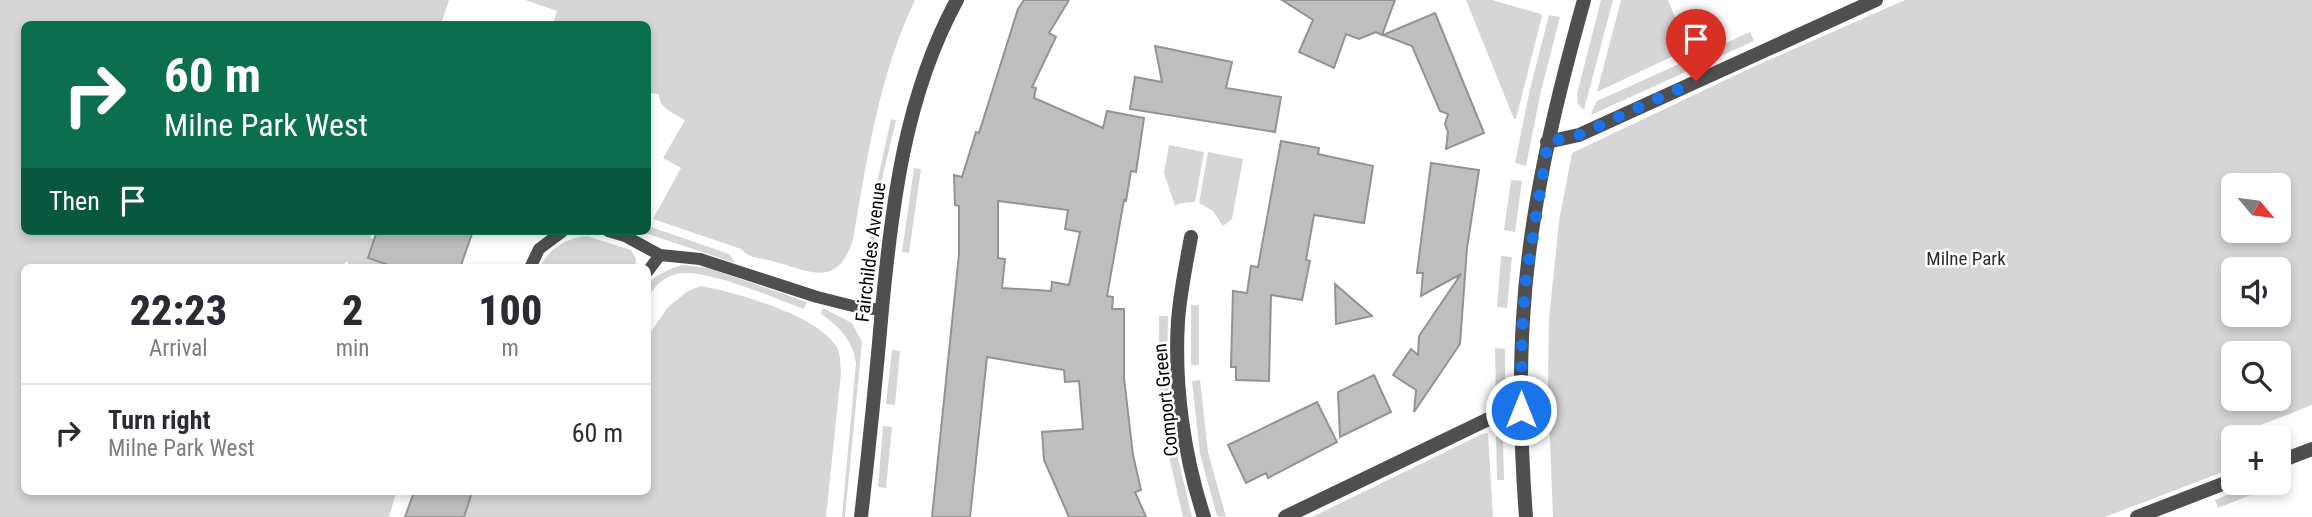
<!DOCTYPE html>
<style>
:root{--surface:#fff;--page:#f2f2f3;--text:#2b2b33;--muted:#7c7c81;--line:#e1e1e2}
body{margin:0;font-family:"Roboto Condensed",sans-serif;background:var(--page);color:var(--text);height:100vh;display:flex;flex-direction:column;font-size:26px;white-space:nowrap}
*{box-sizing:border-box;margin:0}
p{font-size:23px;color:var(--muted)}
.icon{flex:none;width:38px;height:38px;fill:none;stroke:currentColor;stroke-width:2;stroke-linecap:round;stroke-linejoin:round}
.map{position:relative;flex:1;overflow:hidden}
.side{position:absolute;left:21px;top:264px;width:630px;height:231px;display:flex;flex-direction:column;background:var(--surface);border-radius:10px;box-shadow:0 4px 10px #0003}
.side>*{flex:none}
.top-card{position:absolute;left:21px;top:21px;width:630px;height:214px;border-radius:10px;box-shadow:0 4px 10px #0003;background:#0b6e4f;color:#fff;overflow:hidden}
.needle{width:46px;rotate:119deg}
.buttons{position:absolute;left:2221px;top:173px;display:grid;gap:14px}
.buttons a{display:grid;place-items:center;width:70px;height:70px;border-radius:10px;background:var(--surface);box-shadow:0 4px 10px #0003;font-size:35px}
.pin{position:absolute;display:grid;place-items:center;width:60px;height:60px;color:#fff;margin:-72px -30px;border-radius:50% 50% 50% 0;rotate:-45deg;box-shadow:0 0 7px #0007}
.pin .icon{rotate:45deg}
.me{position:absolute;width:77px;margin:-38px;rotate:0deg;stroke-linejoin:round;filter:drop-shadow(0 0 5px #0008)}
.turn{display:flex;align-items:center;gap:24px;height:147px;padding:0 28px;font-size:32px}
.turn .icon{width:91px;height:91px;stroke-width:2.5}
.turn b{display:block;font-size:49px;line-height:60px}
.then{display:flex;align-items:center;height:66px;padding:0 28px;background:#0003;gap:14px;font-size:26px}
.eta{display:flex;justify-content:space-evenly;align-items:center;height:119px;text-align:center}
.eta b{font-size:42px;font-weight:800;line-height:49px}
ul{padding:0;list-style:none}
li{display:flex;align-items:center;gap:21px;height:98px;padding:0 28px;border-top:2px solid var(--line)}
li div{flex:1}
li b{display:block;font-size:26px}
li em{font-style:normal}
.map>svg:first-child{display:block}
.green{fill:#d6d6d6;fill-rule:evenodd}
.building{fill:#bfbfbf;stroke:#939393;stroke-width:2;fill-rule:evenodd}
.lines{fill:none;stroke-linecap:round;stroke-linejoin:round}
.lane{stroke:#4f4f4f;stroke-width:12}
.street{stroke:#4f4f4f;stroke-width:14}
.route{stroke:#1a73e8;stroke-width:12;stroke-dasharray:0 21.6}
.labels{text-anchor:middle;stroke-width:5;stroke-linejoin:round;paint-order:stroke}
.street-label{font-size:19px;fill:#000;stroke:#fff}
.park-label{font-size:19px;fill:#2d2d2d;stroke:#fff}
</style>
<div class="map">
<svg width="2312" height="517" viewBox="0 0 2312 517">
<rect width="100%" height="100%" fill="#fff"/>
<!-- green -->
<path class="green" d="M0 0H449L441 24H24V231H372L370 238 374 239 368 258 387 265 386 268H350L347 261 340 268H24V492H402L401 494 396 493 389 517H0Z
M525 0H915C879 75 867 159 853 240 837 288 812 272 776 262 762 257 752 261 741 249L653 219 681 168 663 158 685 120C674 113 659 109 659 94L648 93V24H553L557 11Z
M1466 0H1492L1541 14 1542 16 1516 119H1514Z
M1601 0H1613L1584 110 1578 104 1577 94Z
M1621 0H1668L1688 49 1597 92Z
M1905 0H2312V405L2235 435V437L2233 438V468L2105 517H1553L1548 387 1549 319 1559 221 1572 153 1753 67ZM2233 186H2278V231H2233ZM2233 270H2278V315H2233ZM2233 354H2278V399H2233Z
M1549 15 1560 17 1541 91 1526 166 1515 163 1530 89Z
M1750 32 1754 41 1593 114 1591 113 1597 101Z
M891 119 896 120 881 183 873 262 862 263 869 248 876 187Z
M1169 145 1204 152 1195 202 1181 203 1175 206 1164 173Z
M1208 152 1243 159 1232 219 1223 226 1213 211 1199 203Z
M914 168 921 169 909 253 902 252Z
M1511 180 1522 181 1515 232 1504 230Z
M648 226 729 254 735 263 639 231H648Z
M587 236 631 250 636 259 635 268H539C549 249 565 238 587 236Z
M1501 256 1512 257 1507 308 1497 307Z
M683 265 708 268 807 302 804 309C776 299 704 267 677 274 663 277 655 287 648 297 648 296 647 286 648 286 653 274 673 268 683 265Z
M701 286C737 293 815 314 836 346 841 353 840 364 841 373L826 517H464L472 492H648V336L668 307 688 291Z
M1191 305H1199V365H1191Z
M823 308 852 323 862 342 845 517H842L856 363C853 341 839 326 821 314Z
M1159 316H1168L1167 366 1159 367Z
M1495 348 1505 349V389L1503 395 1496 401Z
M892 350 900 351 895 405 886 404Z
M1168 380 1173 431 1164 432 1160 381Z
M1200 380 1208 452 1226 517 1217 516 1200 454 1192 381Z
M883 426 892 427 886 488 878 487Z
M1488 433 1493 517H1312L1482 434Z
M1496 433 1503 441 1504 480H1497Z
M1176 450 1192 517H1183L1168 452Z
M2254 484 2258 492 2218 508 2215 500Z"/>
<!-- building -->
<path class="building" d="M1024 0H1069L1049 33 1056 37 1032 87 1036 88 1034 98 1103 128 1107 111 1144 118 1136 172 1131 171 1126 201 1124 200 1107 296 1113 297 1112 309H1124V378L1133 455 1141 490 1135 492 1146 517H1069L1044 460 1042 432 1083 429 1079 381 1065 382 1064 370 987 357 970 517H932L959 254V206L955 205 954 175 962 177 976 132 979 133 1018 9ZM998 201 1068 210 1065 229 1080 232 1069 285 1052 282 1051 291 1002 288 1005 259 998 258Z
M1282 0H1395L1382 35 1376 32 1359 39 1346 34 1334 68 1299 52 1313 20Z
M1435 13 1484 133 1446 149 1448 132 1445 124 1448 114 1440 111 1412 46 1383 35Z
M1155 46 1232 62 1226 88 1281 97 1275 132 1130 109 1135 77 1162 82Z
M1281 141 1319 148 1318 154 1373 166 1364 223 1314 215 1306 260 1310 261 1302 300 1271 295 1269 381 1236 380V367H1231L1233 291 1247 293 1251 266 1258 267Z
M1431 163 1479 170 1467 248 1460 344 1414 412 1416 390 1393 375 1411 349 1418 355 1419 336 1461 274 1421 296 1423 273H1417Z
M377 231H473L460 268H397L368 258Z
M1335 284 1372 316 1336 324Z
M1374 375 1391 412 1340 437 1338 392Z
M1317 402 1337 442 1268 478 1266 473 1246 483 1228 445Z
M414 492H472L464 517H405Z"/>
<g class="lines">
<!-- lane -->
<path class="lane" d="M608 231 625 236 660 255 700 259 817 297 857 307 882 310
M530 268 539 249 563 231
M648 271 660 255"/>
<!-- street -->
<path class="street" d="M1547 142 1579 135 1876 0
M1191 237C1186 265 1180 293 1178 321 1174 386 1184 456 1204 517
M2278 462 2312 449
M861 517C869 448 876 379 882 309 892 204 905 95 957 0
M1285 517 1499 414 1521 410
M1526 517C1521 452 1519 385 1523 319 1529 211 1555 104 1584 0
M2137 517 2233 480"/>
</g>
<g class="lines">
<!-- route -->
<path class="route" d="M1521 410 1522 334 1525 286 1548 142 1579 135 1696 81"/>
</g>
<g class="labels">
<!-- street labels -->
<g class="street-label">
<text transform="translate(870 252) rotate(-83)" y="7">Fairchildes Avenue</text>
<text transform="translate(1165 400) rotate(-96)" y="7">Comport Green</text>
</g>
<!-- park labels -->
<g class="park-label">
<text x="1966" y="265">Milne Park</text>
</g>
</g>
</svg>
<div class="buttons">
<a><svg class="needle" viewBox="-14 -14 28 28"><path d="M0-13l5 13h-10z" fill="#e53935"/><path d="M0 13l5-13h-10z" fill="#7c7c81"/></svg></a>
<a><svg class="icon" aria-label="sound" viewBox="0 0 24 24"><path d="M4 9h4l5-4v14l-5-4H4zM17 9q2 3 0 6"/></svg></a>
<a><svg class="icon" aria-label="search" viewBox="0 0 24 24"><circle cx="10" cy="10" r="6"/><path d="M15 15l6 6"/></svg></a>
<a>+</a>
</div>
<div class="pin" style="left:1696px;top:81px;background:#d93025"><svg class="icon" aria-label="arrive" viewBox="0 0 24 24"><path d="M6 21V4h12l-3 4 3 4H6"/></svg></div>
<svg class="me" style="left:1521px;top:410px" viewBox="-20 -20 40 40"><circle r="17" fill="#1a73e8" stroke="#fff" stroke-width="3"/><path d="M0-11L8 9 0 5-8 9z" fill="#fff"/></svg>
<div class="top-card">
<div class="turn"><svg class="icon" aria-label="right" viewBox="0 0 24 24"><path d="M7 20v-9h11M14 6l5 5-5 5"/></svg><div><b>60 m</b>Milne Park West</div></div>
<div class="then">Then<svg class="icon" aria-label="arrive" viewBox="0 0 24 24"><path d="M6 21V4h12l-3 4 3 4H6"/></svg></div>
</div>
<section class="side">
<div class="eta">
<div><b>22:23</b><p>Arrival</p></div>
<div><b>2</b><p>min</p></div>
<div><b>100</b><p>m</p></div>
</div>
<ul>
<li><svg class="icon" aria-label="right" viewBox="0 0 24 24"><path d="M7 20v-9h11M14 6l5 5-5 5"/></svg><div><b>Turn right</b><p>Milne Park West</p></div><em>60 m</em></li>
</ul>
</section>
</div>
